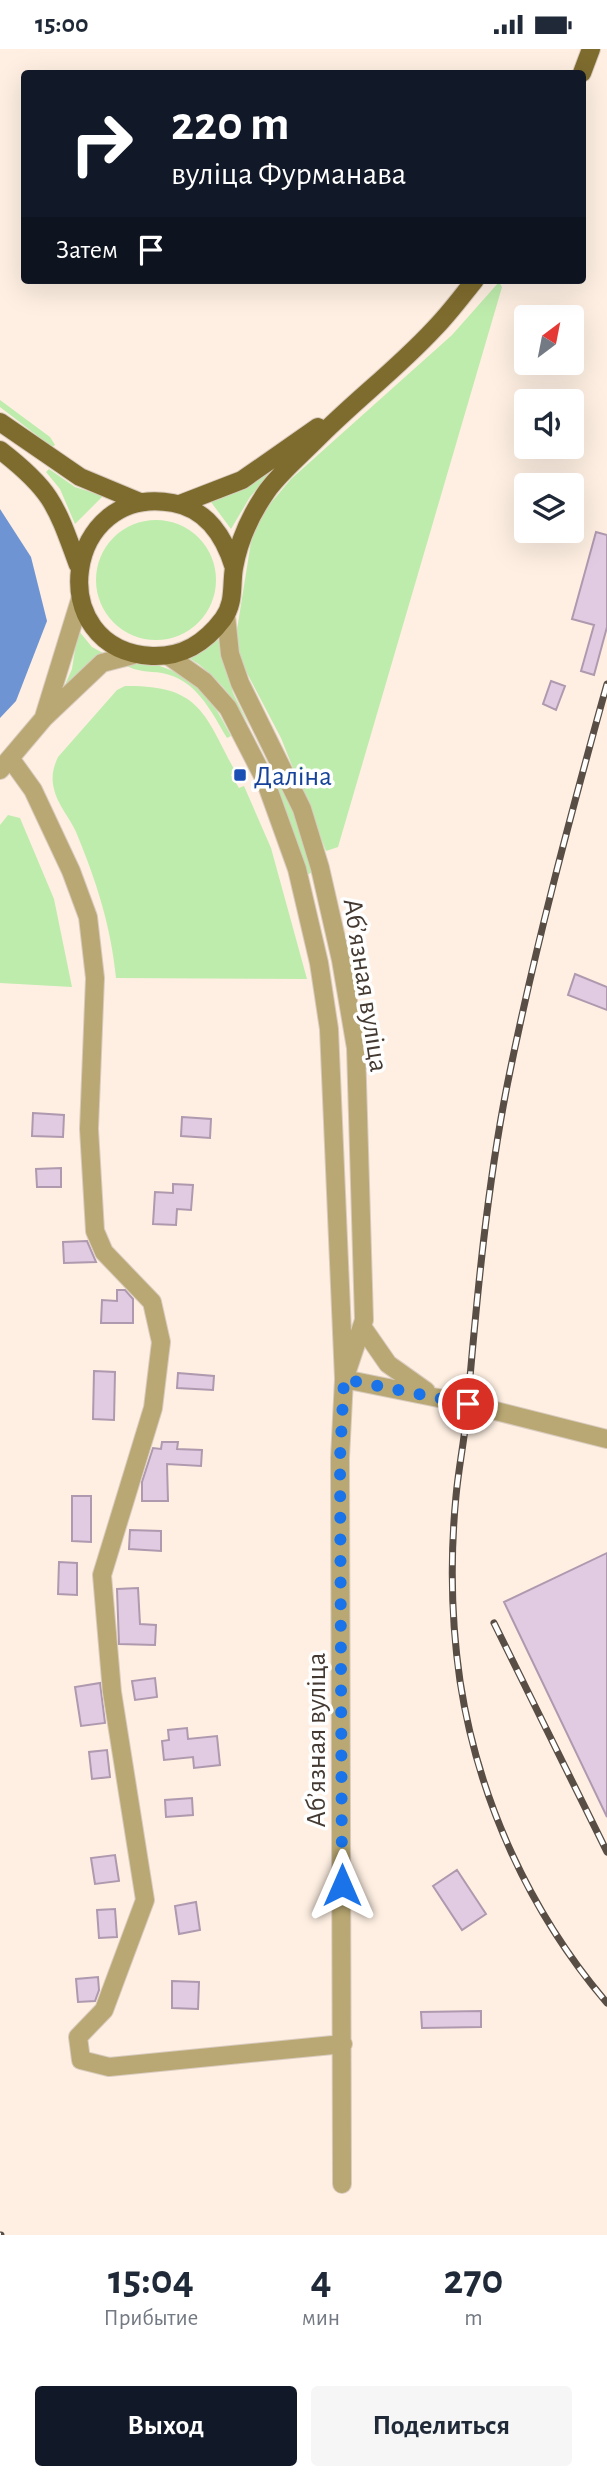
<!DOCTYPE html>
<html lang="ru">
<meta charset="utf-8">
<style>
:root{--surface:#fff;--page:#f6f6f7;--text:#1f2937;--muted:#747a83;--accent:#111827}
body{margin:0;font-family:"Alegreya Sans",sans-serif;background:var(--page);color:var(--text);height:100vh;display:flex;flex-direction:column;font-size:26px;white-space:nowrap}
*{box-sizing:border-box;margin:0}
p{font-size:23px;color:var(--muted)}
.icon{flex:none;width:38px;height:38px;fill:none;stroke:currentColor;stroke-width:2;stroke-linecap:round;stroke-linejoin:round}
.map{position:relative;height:2186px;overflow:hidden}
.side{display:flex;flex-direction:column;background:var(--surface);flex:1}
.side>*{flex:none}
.banner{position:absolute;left:21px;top:21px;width:565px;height:214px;border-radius:7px;box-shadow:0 7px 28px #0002;background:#111827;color:#fff;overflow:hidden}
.needle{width:46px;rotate:32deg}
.controls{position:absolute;left:514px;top:256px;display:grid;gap:14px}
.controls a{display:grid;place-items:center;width:70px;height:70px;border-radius:7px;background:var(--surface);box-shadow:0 7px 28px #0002;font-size:35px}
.pin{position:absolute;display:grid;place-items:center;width:60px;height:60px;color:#fff;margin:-30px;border:4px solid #fff;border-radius:50%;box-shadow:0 2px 7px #0007}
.me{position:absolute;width:77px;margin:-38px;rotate:0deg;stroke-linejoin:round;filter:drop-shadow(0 0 5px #0008)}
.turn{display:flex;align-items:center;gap:24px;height:147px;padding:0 35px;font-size:32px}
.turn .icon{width:91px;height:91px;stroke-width:2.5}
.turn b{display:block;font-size:49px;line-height:60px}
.then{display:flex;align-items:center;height:66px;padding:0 35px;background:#0003;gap:14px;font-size:26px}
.eta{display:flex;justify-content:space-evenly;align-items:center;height:119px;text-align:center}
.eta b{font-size:42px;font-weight:600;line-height:49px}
.action{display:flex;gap:14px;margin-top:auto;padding:14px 35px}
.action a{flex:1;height:80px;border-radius:7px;background:var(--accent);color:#fff;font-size:28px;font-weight:600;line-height:80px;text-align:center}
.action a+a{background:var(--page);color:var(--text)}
.status{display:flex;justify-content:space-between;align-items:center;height:49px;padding:0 35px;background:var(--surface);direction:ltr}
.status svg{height:19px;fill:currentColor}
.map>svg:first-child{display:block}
.green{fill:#beecad}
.water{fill:#6f94d3}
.building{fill:#e1cbe2;stroke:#ae99af;stroke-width:2}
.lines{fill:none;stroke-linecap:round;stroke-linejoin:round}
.minor-casing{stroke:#d9cbbf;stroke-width:20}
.major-casing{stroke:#d9cbbf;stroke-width:20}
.minor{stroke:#b9a873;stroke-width:18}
.major{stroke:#7e6b2e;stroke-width:18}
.rail-casing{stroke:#584e45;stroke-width:7}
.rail{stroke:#fff;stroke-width:4.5;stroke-dasharray:13;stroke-linecap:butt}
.route{stroke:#1a73e8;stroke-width:12;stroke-dasharray:0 21.6}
.transit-dot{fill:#1a4fb4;stroke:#fff;stroke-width:2.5}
.labels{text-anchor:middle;stroke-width:7;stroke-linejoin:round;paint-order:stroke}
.transit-label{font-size:28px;fill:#164399;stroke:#fff;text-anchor:start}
.street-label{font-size:28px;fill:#443a32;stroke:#fff}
</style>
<div class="status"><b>15:00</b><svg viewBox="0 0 49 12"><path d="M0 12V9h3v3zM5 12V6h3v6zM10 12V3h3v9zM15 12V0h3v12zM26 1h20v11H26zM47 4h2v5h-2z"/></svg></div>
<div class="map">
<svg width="607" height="2186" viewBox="0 0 607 2186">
<rect width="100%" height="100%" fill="#feefe2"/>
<!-- green -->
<path class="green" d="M499 233 502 238 338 798 326 802 281 689 238 607 236 587 254 474 291 430 452 286Z
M0 351 50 388 55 396 52 398 0 358Z
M49 420 75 438 103 447 75 475 60 440 46 423Z
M272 422 250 448 231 480 211 453Z
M96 531a60 60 0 1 1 120 0a60 60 0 1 1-120 0Z
M78 581 92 598 103 604 82 620 59 649 72 620Z
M218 589 233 644 294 765 312 823 309 825H306C286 757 253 646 189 609Z
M150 614C197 627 209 645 231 687L227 689C211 662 196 630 162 624 148 622 137 623 125 616Z
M125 637C200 636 204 664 235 722L231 726 239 739 244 737 271 799 307 930 116 929C111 877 96 831 76 783 70 769 57 755 54 740 51 728 53 719 58 708L117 641Z
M8 766 20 769 54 850 72 938 0 934V776Z"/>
<!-- water -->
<path class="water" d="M0 460 31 508 47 572 16 652 0 669Z"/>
<!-- building -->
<path class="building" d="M596 483 607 486V578L594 626 581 622 594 576 572 570Z
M551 632 565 637 556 661 543 655Z
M575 925 607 938V961L568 946Z
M33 1064 64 1066 63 1088 32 1087Z
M182 1068 211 1070 210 1089 181 1087Z
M61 1119V1138H37L36 1120Z
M173 1135 193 1136 191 1161 177 1160 176 1176 153 1175 155 1143 173 1144Z
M87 1192 96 1213 64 1214 63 1193Z
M117 1241H125L133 1250V1274H101L102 1251 117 1252Z
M94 1322 115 1323 114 1371 93 1370Z
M178 1324 214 1327 213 1341 177 1339Z
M162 1393H178L177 1400 202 1401 201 1417 167 1415 168 1452H142V1433L153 1399 161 1400Z
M72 1447H91V1493L72 1492Z
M130 1481 161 1482V1502L129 1500Z
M607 1504V1768L504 1553Z
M59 1513 77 1514V1546L58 1545Z
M138 1539 140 1575 156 1576 155 1596 119 1595 117 1540Z
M155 1629 157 1648 135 1651 132 1632Z
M100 1634 105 1674 81 1677 75 1638Z
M187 1679 188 1690 217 1687 220 1716 194 1719 193 1708 164 1711 162 1692 169 1691 168 1681Z
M107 1701 110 1728 92 1730 89 1703Z
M192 1749 193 1766 166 1768 165 1751Z
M115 1806 119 1832 95 1835 91 1809Z
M457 1821 486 1865 462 1881 433 1837Z
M196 1853 200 1881 179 1885 175 1857Z
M115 1860 117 1888 99 1889 97 1861Z
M98 1928 99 1941 95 1952 78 1953 76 1930Z
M172 1932 199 1933 198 1960 172 1959Z
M481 1962V1978L422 1979 421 1963Z"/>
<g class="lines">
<!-- minor casing -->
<g class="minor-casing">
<path id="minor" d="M226 567 230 605 240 634 302 760 320 819 341 911 356 999 364 1271 347 1322
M170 608 204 632 228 659 265 731 297 820 319 914 329 980 344 1330 340 1409 342 2135
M44 668 80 551
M10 709 33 741 71 822 88 868 95 929 89 1080 95 1182 104 1203 152 1253 161 1293 153 1359 102 1526 112 1643 145 1851 104 1961 78 1988 81 2011 109 2018 343 1995
M0 721 44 669 102 614 133 606
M363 1279 388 1315 426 1342
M344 1330 468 1355 607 1390"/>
</g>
<!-- major casing -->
<g class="major-casing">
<path id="major" d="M582 24 591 0
M0 373 80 428 140 453
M0 401C52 441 56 456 78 516
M180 455 242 431 318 378
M234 519C225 489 207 460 173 454 64 434 41 601 152 607 183 608 205 594 223 570 235 554 231 536 234 519 239 491 251 465 267 442 280 424 299 408 315 392 353 353 397 320 434 280 449 265 462 247 475 231"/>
</g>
<!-- minor -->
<use href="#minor" class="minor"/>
<!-- major -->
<use href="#major" class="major"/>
<!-- rail casing -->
<g class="rail-casing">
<path id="rail" d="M607 635C570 768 534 902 507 1037 487 1139 477 1247 468 1351 466 1383 459 1415 456 1447 450 1509 451 1570 460 1632 478 1750 530 1864 607 1954
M494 1574 607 1803
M0 2186H1"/>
</g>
<!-- rail -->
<use href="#rail" class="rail"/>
</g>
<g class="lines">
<!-- route -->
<path class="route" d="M342 1836 340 1409 344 1330 468 1355"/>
</g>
<!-- markers -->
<rect class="transit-dot" x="233" y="719" width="14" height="14" rx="3.5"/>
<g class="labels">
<!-- transit labels -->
<g class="transit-label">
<text x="254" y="736">Даліна</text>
</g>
<!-- street labels -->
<g class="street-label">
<text transform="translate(367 936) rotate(81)" y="10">Абʼязная вуліца</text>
<text transform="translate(315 1691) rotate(-90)" y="10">Абʼязная вуліца</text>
</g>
</g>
</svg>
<div class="controls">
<a><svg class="needle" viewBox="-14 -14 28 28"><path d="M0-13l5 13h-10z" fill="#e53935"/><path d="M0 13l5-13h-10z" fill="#747a83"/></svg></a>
<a><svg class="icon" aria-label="sound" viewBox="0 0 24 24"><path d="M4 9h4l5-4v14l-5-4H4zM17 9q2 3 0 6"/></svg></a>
<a><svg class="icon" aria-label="layers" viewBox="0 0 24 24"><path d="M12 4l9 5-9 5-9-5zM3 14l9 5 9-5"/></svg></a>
</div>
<div class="pin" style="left:468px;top:1355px;background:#d93025"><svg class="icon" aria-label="arrive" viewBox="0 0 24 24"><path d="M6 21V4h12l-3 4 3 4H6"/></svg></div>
<svg class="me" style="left:342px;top:1836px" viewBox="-20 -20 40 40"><path d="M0-17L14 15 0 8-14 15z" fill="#1a73e8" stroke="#fff" stroke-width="4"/></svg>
<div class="banner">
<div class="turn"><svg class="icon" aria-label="right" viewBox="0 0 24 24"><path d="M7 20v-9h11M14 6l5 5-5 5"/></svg><div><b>220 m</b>вуліца Фурманава</div></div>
<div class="then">Затем<svg class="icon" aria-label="arrive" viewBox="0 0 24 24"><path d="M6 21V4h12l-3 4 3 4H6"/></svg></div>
</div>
</div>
<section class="side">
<div class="eta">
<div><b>15:04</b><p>Прибытие</p></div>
<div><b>4</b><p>мин</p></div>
<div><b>270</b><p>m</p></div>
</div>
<div class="action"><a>Выход</a><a>Поделиться</a></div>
</section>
